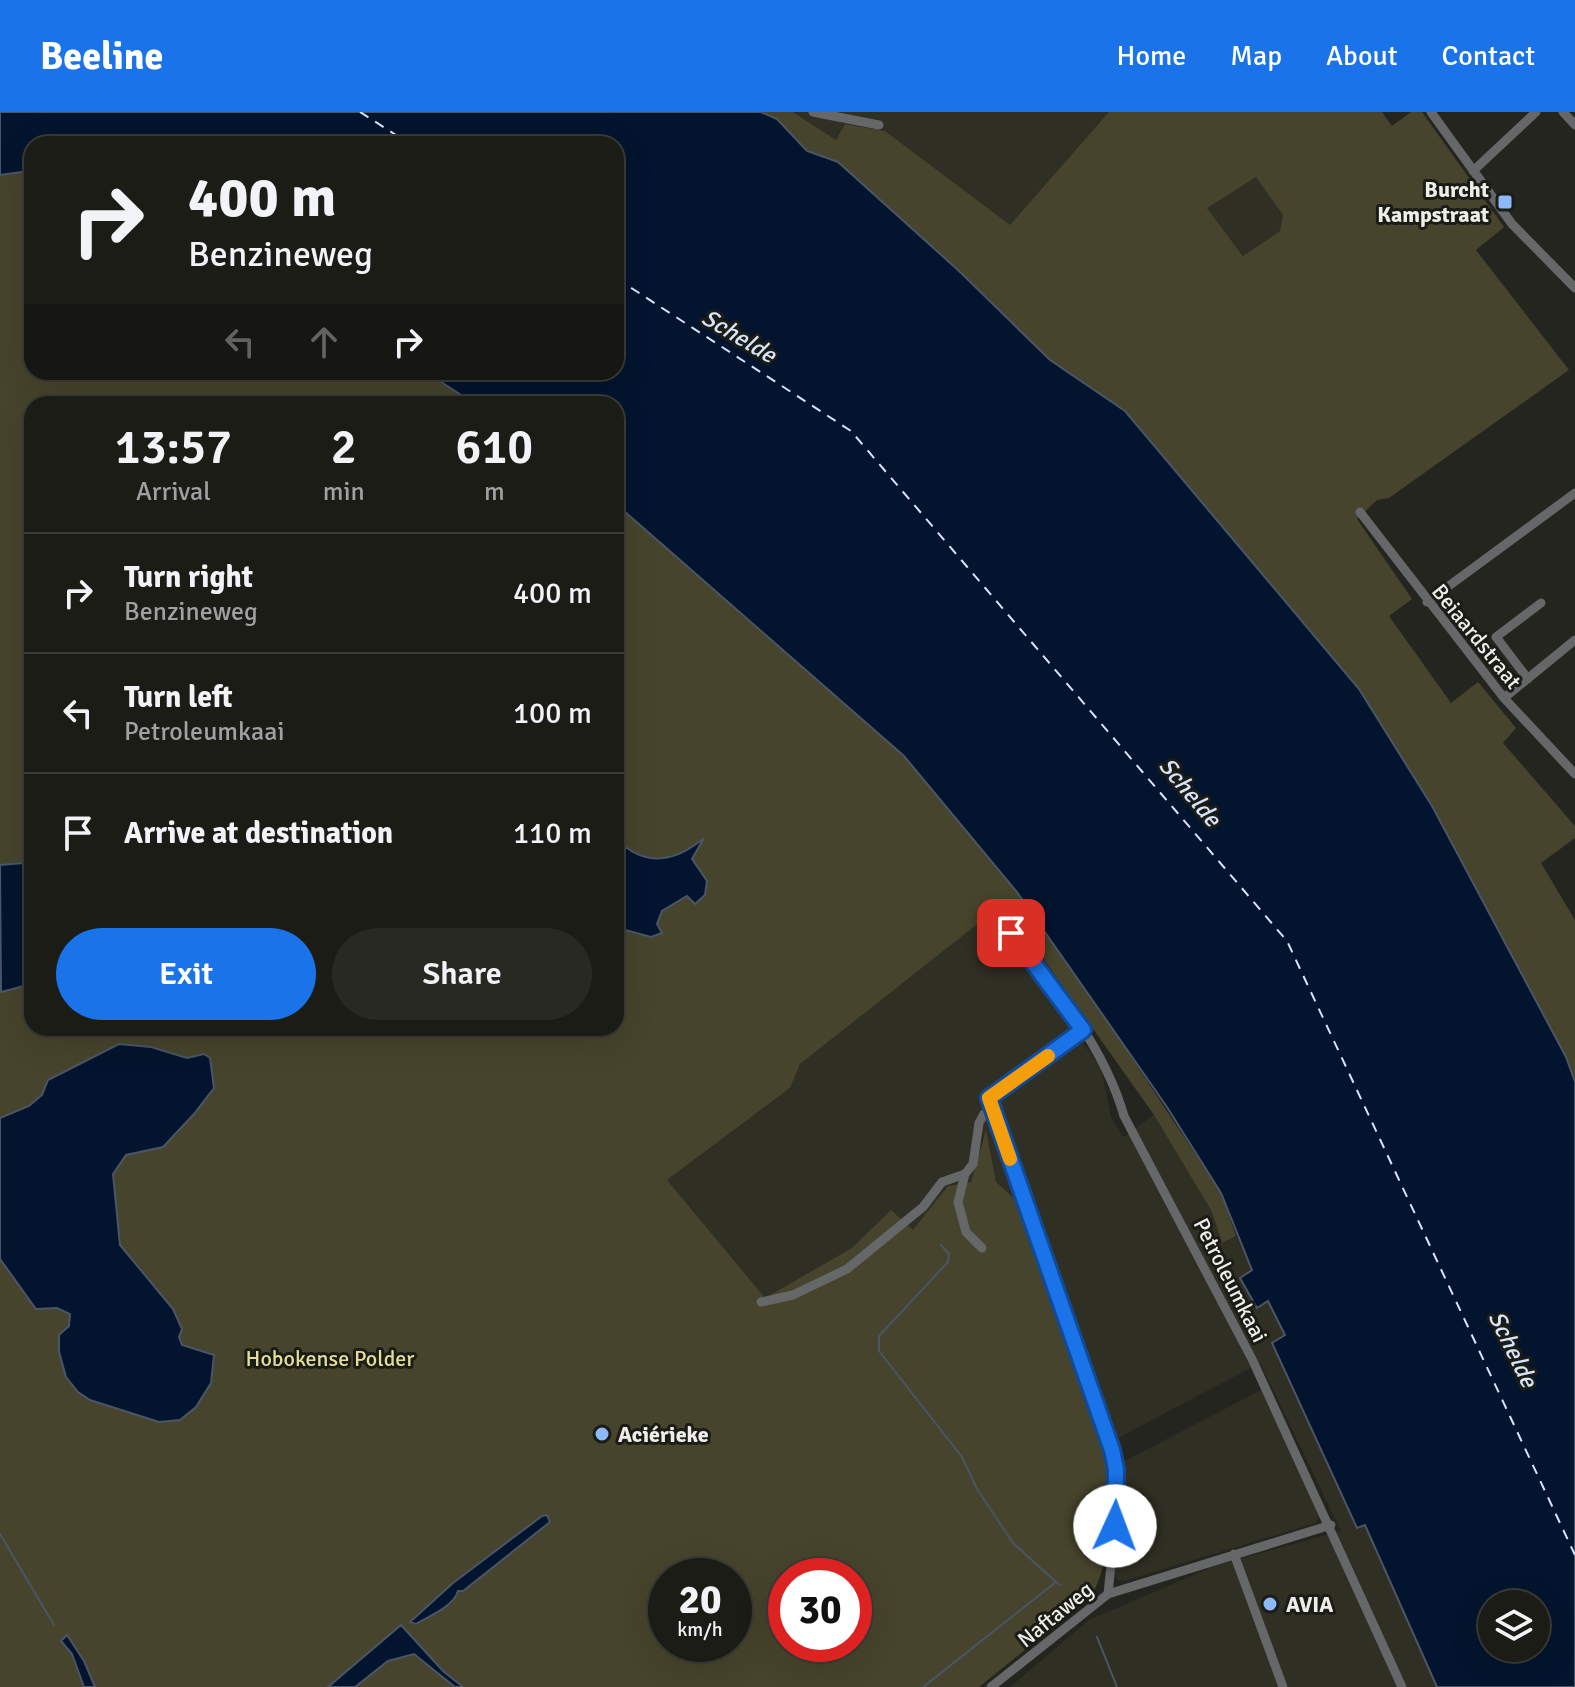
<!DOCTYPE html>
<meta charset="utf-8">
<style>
:root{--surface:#1c1c17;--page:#292924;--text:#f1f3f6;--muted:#a0a1a1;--line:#3a3a36;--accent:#1a73e8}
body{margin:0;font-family:Signika,sans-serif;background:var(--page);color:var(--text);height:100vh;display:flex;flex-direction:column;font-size:30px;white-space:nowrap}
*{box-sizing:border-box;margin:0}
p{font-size:26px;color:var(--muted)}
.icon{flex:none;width:44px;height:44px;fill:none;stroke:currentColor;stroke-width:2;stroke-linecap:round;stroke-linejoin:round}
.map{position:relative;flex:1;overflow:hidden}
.sheet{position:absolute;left:24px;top:284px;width:600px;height:640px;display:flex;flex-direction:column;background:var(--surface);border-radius:24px;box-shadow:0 8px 32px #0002,0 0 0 2px var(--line)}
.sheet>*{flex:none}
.banner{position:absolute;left:24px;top:24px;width:600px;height:244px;border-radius:24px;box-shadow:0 8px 32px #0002,0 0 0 2px var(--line);background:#1c1c17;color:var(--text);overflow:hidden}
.controls{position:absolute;left:1478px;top:1478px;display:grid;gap:16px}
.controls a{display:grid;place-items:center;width:72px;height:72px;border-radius:50%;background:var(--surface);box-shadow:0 8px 32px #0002,0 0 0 2px var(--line);font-size:40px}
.speed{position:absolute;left:648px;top:1446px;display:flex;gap:16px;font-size:40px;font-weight:700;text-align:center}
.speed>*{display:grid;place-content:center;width:104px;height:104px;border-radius:50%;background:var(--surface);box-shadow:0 8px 32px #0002,0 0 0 2px var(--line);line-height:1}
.speed small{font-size:20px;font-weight:400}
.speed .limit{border:12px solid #d22;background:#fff;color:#111}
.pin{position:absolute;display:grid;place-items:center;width:68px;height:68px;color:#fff;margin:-34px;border-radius:16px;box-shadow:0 4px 12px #0006}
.me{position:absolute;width:88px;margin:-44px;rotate:2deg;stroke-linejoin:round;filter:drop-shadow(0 0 6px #0008)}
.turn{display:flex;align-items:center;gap:28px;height:168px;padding:0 32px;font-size:36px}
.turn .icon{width:104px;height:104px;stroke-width:2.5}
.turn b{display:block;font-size:56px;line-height:68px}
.lanes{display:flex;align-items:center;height:76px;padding:0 32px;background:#0003;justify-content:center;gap:40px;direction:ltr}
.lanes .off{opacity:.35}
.eta{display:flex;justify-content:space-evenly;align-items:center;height:136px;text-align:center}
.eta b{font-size:48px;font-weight:600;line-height:56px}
.action{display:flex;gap:16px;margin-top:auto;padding:16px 32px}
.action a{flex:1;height:92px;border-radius:48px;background:var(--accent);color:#fff;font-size:32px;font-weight:600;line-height:92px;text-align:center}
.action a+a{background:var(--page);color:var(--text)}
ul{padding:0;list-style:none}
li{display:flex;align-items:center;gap:24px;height:120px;padding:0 32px;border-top:2px solid var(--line)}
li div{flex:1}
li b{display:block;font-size:30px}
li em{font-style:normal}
header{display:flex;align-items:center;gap:48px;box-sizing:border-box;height:112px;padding:0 40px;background:var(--accent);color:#fff}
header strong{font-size:38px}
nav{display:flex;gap:44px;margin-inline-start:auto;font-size:28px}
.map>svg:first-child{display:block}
.built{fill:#302f24}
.green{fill:#46442c;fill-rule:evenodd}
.water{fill:#03142e;stroke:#4a5566;stroke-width:2;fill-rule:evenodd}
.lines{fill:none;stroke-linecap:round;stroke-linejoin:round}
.stream{stroke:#4a5566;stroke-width:2}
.ferry{stroke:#d6e5fc;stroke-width:2;stroke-dasharray:10 8;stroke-linecap:butt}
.minor{stroke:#656769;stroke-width:9}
.route-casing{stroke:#114b97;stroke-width:20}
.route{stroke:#1a73e8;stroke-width:14}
.slow{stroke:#f59e0b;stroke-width:14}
.poi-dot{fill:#8bb9fc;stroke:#1c1c16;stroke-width:3}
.labels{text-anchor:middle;stroke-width:6;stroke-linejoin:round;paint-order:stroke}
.poi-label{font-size:22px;font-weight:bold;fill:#eeedea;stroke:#1c1c16;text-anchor:start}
.street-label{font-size:22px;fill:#eeedea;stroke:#1c1c16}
.park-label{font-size:22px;fill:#e4de9a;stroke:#1c1c16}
.water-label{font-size:24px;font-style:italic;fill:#d6e5fc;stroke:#1c1c16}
</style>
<header>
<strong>Beeline</strong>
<nav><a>Home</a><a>Map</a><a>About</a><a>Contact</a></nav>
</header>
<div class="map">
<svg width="1575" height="1575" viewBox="0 0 1575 1575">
<rect width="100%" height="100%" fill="#25251f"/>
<!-- built -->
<path class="built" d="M793 0H1109L1010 114 885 19 846 12 836 28Z
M1256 64 1283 103 1280 119 1244 144 1206 95Z
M989 802 1101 956 1111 1005 1123 1025 1154 1003 1212 1100 1222 1131 1236 1124 1286 1223 1272 1231 1357 1416 1365 1413 1437 1575H1010L1089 1508 1217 1453 1341 1419 1260 1251 1116 1327 1077 1232 1048 1136 1034 1141 1019 1091 996 1071 982 1022 976 1062 971 1070 948 1074 913 1119 769 1203 667 1068 790 976 800 952Z
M1263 1277 1319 1404 1316 1411 1124 1469 1117 1468 1114 1458 1121 1351Z"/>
<!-- green -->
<path class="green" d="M761 0H793L836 28 845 12 885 19 1010 113 1109 0H1382L1392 14 1411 0H1422L1504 115 1476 138 1569 258 1389 386 1377 388 1357 407 1412 487 1389 504 1451 591 1478 570 1516 616 1503 631 1575 714V726L1541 751 1575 808V970L1566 945 1432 694 1359 577 1125 299 1050 248 959 159 838 50 807 39 777 7ZM1256 65 1283 103 1280 119 1243 144 1207 96Z
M29 59 32 62V260H426L475 292H32V916H616V392L904 644 1017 780 1061 839 1221 1081 1236 1124 1222 1131 1212 1100 1154 1003 1004 791 800 952 790 976 667 1068 765 1186 852 1136 891 1098 913 1118 948 1074 971 1070 986 1018 996 1070 1019 1091 1104 1337C1112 1386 1114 1439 1092 1484L979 1575H0V63ZM666 1464H734V1532H666ZM786 1464H854V1532H786Z"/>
<!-- water -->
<path class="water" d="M0 0H761L777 7 807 39 838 50 959 159 1050 248 1125 299 1359 577 1432 694 1566 945 1575 970V1575H1437L1365 1413 1357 1416 1272 1231 1285 1223 1268 1189 1257 1196 1240 1166 1252 1158 1221 1081 1167 995 1017 780 904 644 616 392V292H475L426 260H616V32H32V62L29 59 0 63ZM1492 1492H1536V1536H1492Z
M704 726 692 747 707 769 705 783 695 792 687 784 662 799 657 812 662 821 651 825 618 816 616 727C646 756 675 750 704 726Z
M24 751 32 757V863L24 874 1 880 0 753Z
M119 932 151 935 187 946 204 942 210 946 214 976 194 1002 163 1035 126 1043 113 1062 120 1133 173 1197 182 1217 179 1225 182 1233 214 1243 211 1271 196 1295 180 1308 159 1310 90 1288 78 1280 66 1265 59 1240V1223L69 1214 70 1202 57 1196 36 1197 0 1147V1006L29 994 42 983 48 968Z
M542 1404 547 1403 550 1410 463 1479H458C453 1495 431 1503 416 1512L410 1510 453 1471Z
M401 1513 443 1559 463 1575H455L414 1542 388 1549 355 1575H328Z
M67 1523 84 1549 95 1575H84L72 1542 61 1529Z"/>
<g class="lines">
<!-- stream -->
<path class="stream" d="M941 1133 949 1142 948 1150 879 1224V1239L962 1345 977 1377 1013 1431 1056 1470
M0 1422 54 1513
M1097 1525 1117 1575
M923 1575 1056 1470 1060 1473"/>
<!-- ferry -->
<path class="ferry" d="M360 0 410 32
M616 166 851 319 1287 829 1575 1443"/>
<!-- minor -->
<path class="minor" d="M813 0 879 13
M1431 0 1512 112 1575 176
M1563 0 1575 13
M1473 59 1536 0
M1360 400 1504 586 1575 662
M1427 490 1575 381
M1528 567 1496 525 1541 491
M1504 586 1575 528
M994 799C1043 861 1102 927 1124 1004L1252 1247 1402 1575
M1083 918 989 986 1115 1347V1414L1108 1482
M982 1136 966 1120 958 1090 965 1062 973 1052 979 1011 984 1002 994 997
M761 1190 793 1183 847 1157 923 1095 942 1070 965 1062
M1234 1442 1283 1575
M991 1575 1108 1482 1331 1413"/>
</g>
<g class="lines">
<!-- route casing -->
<g class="route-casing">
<path id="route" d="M1011 821 1083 918 989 986 1112 1338 1116 1357 1115 1414"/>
</g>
<!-- route -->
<use href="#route" class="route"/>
<!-- slow -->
<path class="slow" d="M1010 1047 989 986 1048 944"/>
</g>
<!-- markers -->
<g class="poi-dot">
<rect x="1497" y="82" width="16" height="16" rx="4"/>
<circle cx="602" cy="1322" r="8"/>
<circle cx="1270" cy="1492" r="8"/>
</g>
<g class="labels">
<!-- poi labels -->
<g class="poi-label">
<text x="1489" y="85" text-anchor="end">Burcht<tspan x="1489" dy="25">Kampstraat</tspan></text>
<text x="618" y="1330">Aciérieke</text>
<text x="1286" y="1500">AVIA</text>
</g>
<!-- street labels -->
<g class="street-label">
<text transform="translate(1477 524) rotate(51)" y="8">Beiaardstraat</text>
<text transform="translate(1231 1168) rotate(63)" y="8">Petroleumkaai</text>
<text transform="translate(1055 1502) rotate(-39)" y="8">Naftaweg</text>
</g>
<!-- park labels -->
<g class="park-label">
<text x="330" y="1254">Hobokense Polder</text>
</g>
<!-- water labels -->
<g class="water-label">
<text transform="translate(739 224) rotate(31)" y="8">Schelde</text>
<text transform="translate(1190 680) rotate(50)" y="8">Schelde</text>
<text transform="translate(1513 1237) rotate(64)" y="8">Schelde</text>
</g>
</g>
</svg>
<div class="controls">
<a><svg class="icon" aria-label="layers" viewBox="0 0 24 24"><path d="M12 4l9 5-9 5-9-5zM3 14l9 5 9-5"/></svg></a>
</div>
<div class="speed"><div>20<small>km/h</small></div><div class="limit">30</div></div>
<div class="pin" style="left:1011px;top:821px;background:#d93025"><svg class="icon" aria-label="arrive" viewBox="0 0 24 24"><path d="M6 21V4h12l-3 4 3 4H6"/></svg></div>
<svg class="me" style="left:1115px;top:1414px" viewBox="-20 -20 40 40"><circle r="19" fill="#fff"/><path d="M0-13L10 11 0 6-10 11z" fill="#1a73e8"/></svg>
<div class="banner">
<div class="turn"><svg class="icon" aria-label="right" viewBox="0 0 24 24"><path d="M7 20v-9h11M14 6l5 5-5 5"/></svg><div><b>400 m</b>Benzineweg</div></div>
<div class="lanes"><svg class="icon off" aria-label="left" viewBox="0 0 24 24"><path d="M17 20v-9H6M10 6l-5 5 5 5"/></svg><svg class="icon off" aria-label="ahead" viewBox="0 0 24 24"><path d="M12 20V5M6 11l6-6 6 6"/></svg><svg class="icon" aria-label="right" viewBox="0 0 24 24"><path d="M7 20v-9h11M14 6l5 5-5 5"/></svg></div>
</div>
<section class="sheet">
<div class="eta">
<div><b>13:57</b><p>Arrival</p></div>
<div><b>2</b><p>min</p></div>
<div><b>610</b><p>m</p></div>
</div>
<ul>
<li><svg class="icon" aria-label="right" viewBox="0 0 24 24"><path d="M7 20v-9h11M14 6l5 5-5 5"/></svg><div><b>Turn right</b><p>Benzineweg</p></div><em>400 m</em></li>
<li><svg class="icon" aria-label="left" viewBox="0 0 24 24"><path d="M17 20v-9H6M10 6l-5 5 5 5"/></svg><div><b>Turn left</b><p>Petroleumkaai</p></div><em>100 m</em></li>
<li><svg class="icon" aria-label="arrive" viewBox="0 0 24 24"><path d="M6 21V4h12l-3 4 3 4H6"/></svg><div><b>Arrive at destination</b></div><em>110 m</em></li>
</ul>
<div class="action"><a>Exit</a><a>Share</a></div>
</section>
</div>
